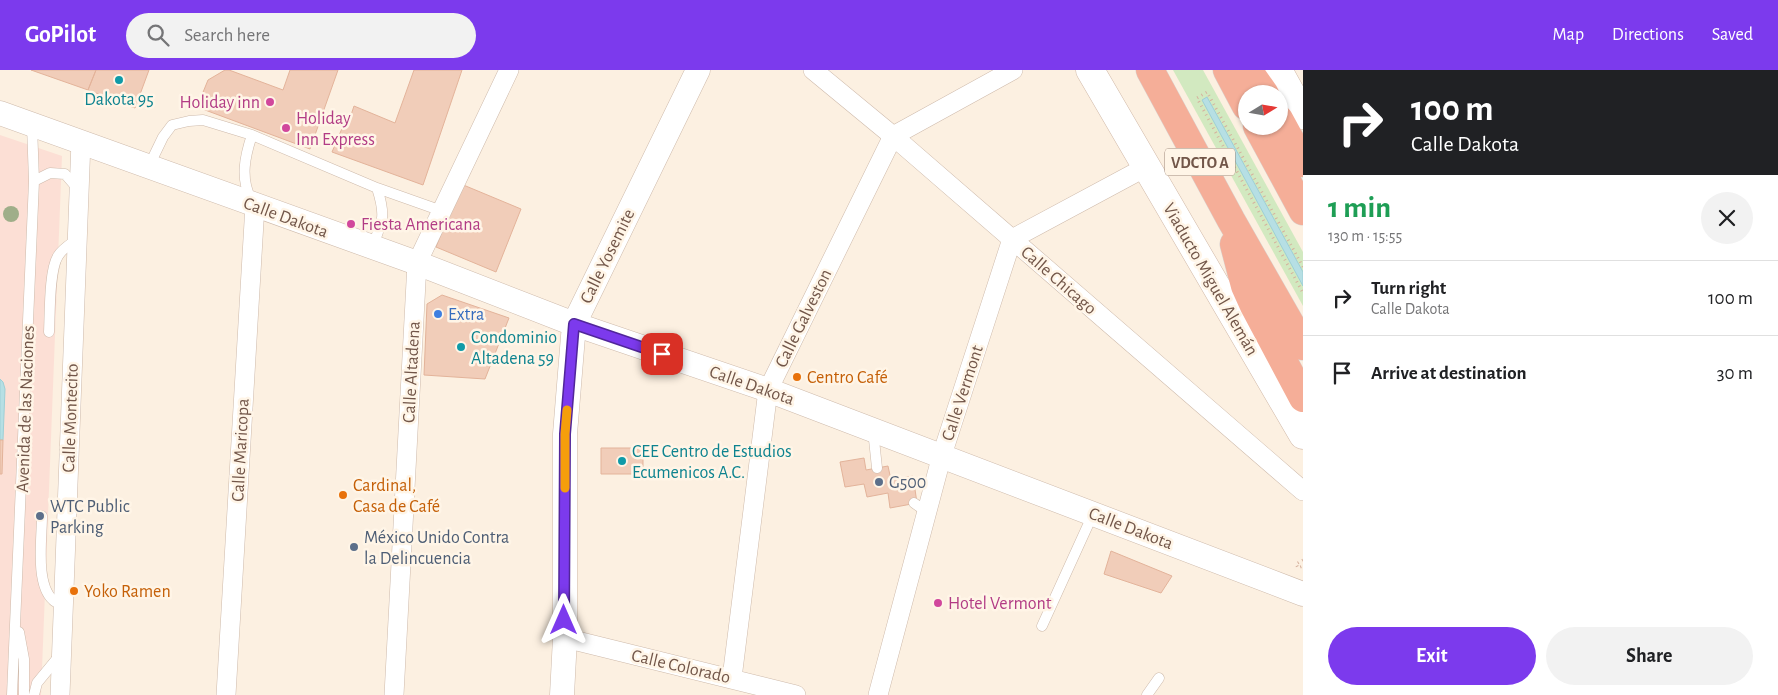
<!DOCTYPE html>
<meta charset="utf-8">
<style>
:root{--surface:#fff;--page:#f2f2f2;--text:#202124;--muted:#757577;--line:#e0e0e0;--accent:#7c3aed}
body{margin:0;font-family:"Alegreya Sans",sans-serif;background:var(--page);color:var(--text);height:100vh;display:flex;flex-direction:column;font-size:19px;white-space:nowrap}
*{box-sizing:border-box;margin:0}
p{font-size:16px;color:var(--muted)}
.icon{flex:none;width:28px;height:28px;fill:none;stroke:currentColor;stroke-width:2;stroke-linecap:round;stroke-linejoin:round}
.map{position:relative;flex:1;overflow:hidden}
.panel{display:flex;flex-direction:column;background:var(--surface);width:475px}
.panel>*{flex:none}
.banner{background:#202124;color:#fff;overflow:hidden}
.needle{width:32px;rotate:79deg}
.controls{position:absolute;left:1238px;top:15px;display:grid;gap:10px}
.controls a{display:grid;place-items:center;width:50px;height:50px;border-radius:50%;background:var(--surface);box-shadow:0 1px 4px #0004;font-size:25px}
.pin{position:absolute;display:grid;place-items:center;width:42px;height:42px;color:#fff;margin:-21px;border-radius:10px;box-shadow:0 2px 8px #0006}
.me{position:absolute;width:55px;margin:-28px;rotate:0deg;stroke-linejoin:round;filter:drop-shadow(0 0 4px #0008)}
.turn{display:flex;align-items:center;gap:18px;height:105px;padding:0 25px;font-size:22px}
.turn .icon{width:65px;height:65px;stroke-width:2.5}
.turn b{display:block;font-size:35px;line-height:42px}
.round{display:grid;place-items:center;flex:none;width:52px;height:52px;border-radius:26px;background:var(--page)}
.headline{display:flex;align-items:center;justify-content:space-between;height:85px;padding:0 25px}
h1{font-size:30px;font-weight:700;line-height:38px;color:#1e9e55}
.primary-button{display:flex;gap:10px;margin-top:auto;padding:10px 25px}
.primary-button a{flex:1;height:58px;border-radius:30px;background:var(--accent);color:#fff;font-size:20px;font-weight:700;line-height:58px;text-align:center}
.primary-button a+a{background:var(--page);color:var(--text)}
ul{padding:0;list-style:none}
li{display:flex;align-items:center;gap:15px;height:75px;padding:0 25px;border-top:1px solid var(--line)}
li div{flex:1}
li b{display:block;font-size:19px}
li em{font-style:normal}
header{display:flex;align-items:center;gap:30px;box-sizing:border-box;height:70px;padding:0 25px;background:var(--accent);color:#fff}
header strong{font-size:24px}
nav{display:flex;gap:28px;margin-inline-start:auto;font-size:18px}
.search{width:350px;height:45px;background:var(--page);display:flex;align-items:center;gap:12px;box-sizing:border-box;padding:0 18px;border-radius:28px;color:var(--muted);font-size:19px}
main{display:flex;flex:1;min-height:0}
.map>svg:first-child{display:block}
.commercial{fill:#fcdfd5}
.green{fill:#d2e9c0}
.water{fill:#b6dfe4;stroke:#9dcfd6}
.building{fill:#f1cdb9;stroke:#e3b39a}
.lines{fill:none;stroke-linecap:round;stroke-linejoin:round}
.service-casing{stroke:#cebaab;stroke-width:11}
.minor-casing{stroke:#cebaab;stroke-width:20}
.tertiary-casing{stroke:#cebaab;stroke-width:25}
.secondary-casing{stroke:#d1b9a8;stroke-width:29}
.motorway-casing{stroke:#dad3d0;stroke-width:29}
.path{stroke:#d5b19d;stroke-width:3;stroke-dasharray:1 4;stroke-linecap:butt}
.service{stroke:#fff;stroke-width:10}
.minor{stroke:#fff;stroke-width:19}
.tertiary{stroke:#fff;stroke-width:24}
.secondary{stroke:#fff;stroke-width:28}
.motorway{stroke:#f5ae98;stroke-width:28}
.tree{fill:#9fae89}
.route-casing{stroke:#51269a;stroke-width:12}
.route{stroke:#7c3aed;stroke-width:9}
.slow{stroke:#f59e0b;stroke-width:9}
.culture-dot{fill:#0f9aa8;stroke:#fff5e7;stroke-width:2}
.hotel-dot{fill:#d1479c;stroke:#fff5e7;stroke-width:2}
.shop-dot{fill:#3f7fe0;stroke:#fff5e7;stroke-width:2}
.food-dot{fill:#e8710a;stroke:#fff5e7;stroke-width:2}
.service-dot{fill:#5c6f8a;stroke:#fff5e7;stroke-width:2}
.labels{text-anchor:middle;stroke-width:5;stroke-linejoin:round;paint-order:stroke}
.shield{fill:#fff5e7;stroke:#9c8678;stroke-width:1}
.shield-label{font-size:16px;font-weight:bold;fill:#725649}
.culture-label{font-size:18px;fill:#0d838f;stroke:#fff5e7;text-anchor:start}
.hotel-label{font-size:18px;fill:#b23c85;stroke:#fff5e7;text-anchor:start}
.street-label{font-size:18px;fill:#725649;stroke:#fff5e7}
.shop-label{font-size:18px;fill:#366cbe;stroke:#fff5e7;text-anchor:start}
.food-label{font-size:18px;fill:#c56008;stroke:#fff5e7;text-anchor:start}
.service-label{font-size:18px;fill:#4e5e75;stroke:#fff5e7;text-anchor:start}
</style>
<header>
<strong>GoPilot</strong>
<div class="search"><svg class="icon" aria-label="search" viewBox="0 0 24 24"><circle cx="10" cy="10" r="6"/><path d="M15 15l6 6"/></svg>Search here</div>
<nav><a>Map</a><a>Directions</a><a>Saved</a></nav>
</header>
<main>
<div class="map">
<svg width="1303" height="625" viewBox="0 0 1303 625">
<rect width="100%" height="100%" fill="#fcf0e1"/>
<!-- commercial -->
<path class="commercial" d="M0 65 62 86 41 625H0Z"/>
<!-- green -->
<path class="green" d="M1173 0H1203L1303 182V236Z"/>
<!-- water -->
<path class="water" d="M1207 27 1303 202V216L1202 30Z
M0 309 3 312 5 319 3 370H0Z"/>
<!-- building -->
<path class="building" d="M31 0H96L88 20Z
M96 0H149L135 38 88 20Z
M225 0H229L283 20 290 0H338L310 79 197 37 208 10Z
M414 0H462L423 115 332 82 343 56 348 54 354 36 395 53Z
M461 114 521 139 496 202 436 177Z
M442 225 509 248 485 309 424 305 427 234Z
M0 370H3L2 404H0Z
M601 378H643V404H601Z
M864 388 866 400 888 396 891 410 913 406 917 433 890 438 888 423 867 427 864 414 845 417 840 392Z
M1111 481 1172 506 1161 523 1104 504Z"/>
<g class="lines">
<!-- service casing -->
<g class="service-casing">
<path id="service" d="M149 96 163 67 172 55 189 51 203 50 252 65 377 118
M34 111 50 103 65 104 78 119
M251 129C240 108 245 86 252 65
M372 177C383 151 386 146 377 118L442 141
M49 262C50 244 49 200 58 186 62 179 69 175 76 170
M873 360 877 398
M914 433 927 442
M42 446C42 468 35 514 53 530 55 532 60 534 63 535
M1042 556 1093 444
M19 562 24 589V625
M12 625 34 111 32 55
M34 625 37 613 60 585
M1147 625 1159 608"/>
</g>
<!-- minor casing -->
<g class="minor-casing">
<path id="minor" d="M813 0 893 66 1303 421
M565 568 796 625
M732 608 768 320 893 66 1013 0
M60 625 81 71
M226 625 255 135
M394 625 417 193 509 0
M878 625 942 385 1012 169 1146 97"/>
</g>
<!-- tertiary casing -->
<g class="tertiary-casing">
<path id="tertiary" d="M0 43 417 193 574 254 768 320 1303 524
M562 625 565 568V364L574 254 698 0"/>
</g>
<!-- secondary casing -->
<g class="secondary-casing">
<path id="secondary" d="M1090 0 1303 365
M1278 0 1303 45"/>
</g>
<!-- motorway casing -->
<g class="motorway-casing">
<path id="motorway" d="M1150 0 1231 150 1303 276
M1227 0 1246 36
M1248 0 1265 24
M1279 49 1303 93
M1257 56 1303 141
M1234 174 1245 216 1254 236 1303 328"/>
</g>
<!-- path -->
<path class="path" d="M1303 197 1207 22 1197 28 1303 223
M1303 490 1296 494 1298 498 1303 496"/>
<!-- service -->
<use href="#service" class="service"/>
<!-- minor -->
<use href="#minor" class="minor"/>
<!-- tertiary -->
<use href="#tertiary" class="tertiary"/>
<!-- secondary -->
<use href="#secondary" class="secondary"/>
<!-- motorway -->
<use href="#motorway" class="motorway"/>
</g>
<!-- trees -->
<circle class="tree" cx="11" cy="144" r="8"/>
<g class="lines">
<!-- route casing -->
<g class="route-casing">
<path id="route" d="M564 550 565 364 574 254 662 284"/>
</g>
<!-- route -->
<use href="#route" class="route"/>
<!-- slow -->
<path class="slow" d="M565 418V364L567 340"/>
</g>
<!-- markers -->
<g class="culture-dot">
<circle cx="119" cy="10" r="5"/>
<circle cx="461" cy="277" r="5"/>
<circle cx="622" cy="391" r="5"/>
</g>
<g class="hotel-dot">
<circle cx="270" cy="32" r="5"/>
<circle cx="286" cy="58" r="5"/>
<circle cx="351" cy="154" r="5"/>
<circle cx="938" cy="533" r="5"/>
</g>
<circle class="shop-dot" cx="438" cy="244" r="5"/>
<g class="food-dot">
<circle cx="797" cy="307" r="5"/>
<circle cx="343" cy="425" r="5"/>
<circle cx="74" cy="521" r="5"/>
</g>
<g class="service-dot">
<circle cx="879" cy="412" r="5"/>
<circle cx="40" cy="446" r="5"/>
<circle cx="354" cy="477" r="5"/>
</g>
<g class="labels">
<!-- shield labels -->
<rect class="shield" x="1165" y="78.5" width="70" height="27" rx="4"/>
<g class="shield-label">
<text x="1200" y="98">VDCTO A</text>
</g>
<!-- culture labels -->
<g class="culture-label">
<text x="119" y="35" text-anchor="middle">Dakota 95</text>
<text x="471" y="273">Condominio<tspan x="471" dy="21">Altadena 59</tspan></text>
<text x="632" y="387">CEE Centro de Estudios<tspan x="632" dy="21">Ecumenicos A.C.</tspan></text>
</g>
<!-- hotel labels -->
<g class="hotel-label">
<text x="260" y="38" text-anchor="end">Holiday inn</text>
<text x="296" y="54">Holiday<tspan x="296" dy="21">Inn Express</tspan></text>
<text x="361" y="160">Fiesta Americana</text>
<text x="948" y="539">Hotel Vermont</text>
</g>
<!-- street labels -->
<g class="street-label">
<text transform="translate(286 147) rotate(20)" y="6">Calle Dakota</text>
<text transform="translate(607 186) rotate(-64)" y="6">Calle Yosemite</text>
<text transform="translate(1211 209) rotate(60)" y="6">Viaducto Miguel Alemán</text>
<text transform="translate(1059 210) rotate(41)" y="6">Calle Chicago</text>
<text transform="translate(803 248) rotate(-64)" y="6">Calle Galveston</text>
<text transform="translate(411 302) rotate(-87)" y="6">Calle Altadena</text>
<text transform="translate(752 315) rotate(19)" y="6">Calle Dakota</text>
<text transform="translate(962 323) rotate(-72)" y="6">Calle Vermont</text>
<text transform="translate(25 339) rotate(-88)" y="6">Avenida de las Naciones</text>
<text transform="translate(70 348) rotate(-88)" y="6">Calle Montecito</text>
<text transform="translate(240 380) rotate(-87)" y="6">Calle Maricopa</text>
<text transform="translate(1131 458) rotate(21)" y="6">Calle Dakota</text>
<text transform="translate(681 596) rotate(13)" y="6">Calle Colorado</text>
</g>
<!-- shop labels -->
<g class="shop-label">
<text x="448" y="250">Extra</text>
</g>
<!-- food labels -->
<g class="food-label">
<text x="807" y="313">Centro Café</text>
<text x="353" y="421">Cardinal,<tspan x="353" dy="21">Casa de Café</tspan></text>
<text x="84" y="527">Yoko Ramen</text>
</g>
<!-- service labels -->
<g class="service-label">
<text x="889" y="418">G500</text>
<text x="50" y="442">WTC Public<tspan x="50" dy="21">Parking</tspan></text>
<text x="364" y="473">México Unido Contra<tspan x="364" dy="21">la Delincuencia</tspan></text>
</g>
</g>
</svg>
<div class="controls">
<a><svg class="needle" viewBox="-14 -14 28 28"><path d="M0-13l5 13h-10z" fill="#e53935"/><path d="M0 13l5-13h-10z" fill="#757577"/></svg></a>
</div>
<div class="pin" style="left:662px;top:284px;background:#d93025"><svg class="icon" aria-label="arrive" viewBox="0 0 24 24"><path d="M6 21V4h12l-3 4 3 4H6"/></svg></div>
<svg class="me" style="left:564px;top:550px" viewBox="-20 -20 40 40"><path d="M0-17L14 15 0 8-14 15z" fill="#7c3aed" stroke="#fff" stroke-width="4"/></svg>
</div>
<section class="panel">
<div class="banner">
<div class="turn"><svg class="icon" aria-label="right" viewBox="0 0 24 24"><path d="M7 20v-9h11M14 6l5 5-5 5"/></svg><div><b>100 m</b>Calle Dakota</div></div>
</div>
<div class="headline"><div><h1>1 min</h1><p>130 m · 15:55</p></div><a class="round"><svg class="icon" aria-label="close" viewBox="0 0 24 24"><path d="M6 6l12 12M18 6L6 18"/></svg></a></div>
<ul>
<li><svg class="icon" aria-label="right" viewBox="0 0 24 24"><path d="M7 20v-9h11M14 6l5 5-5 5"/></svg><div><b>Turn right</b><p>Calle Dakota</p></div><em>100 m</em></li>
<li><svg class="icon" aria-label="arrive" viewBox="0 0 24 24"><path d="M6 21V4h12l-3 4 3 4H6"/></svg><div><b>Arrive at destination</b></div><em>30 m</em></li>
</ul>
<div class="primary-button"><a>Exit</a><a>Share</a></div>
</section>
</main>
